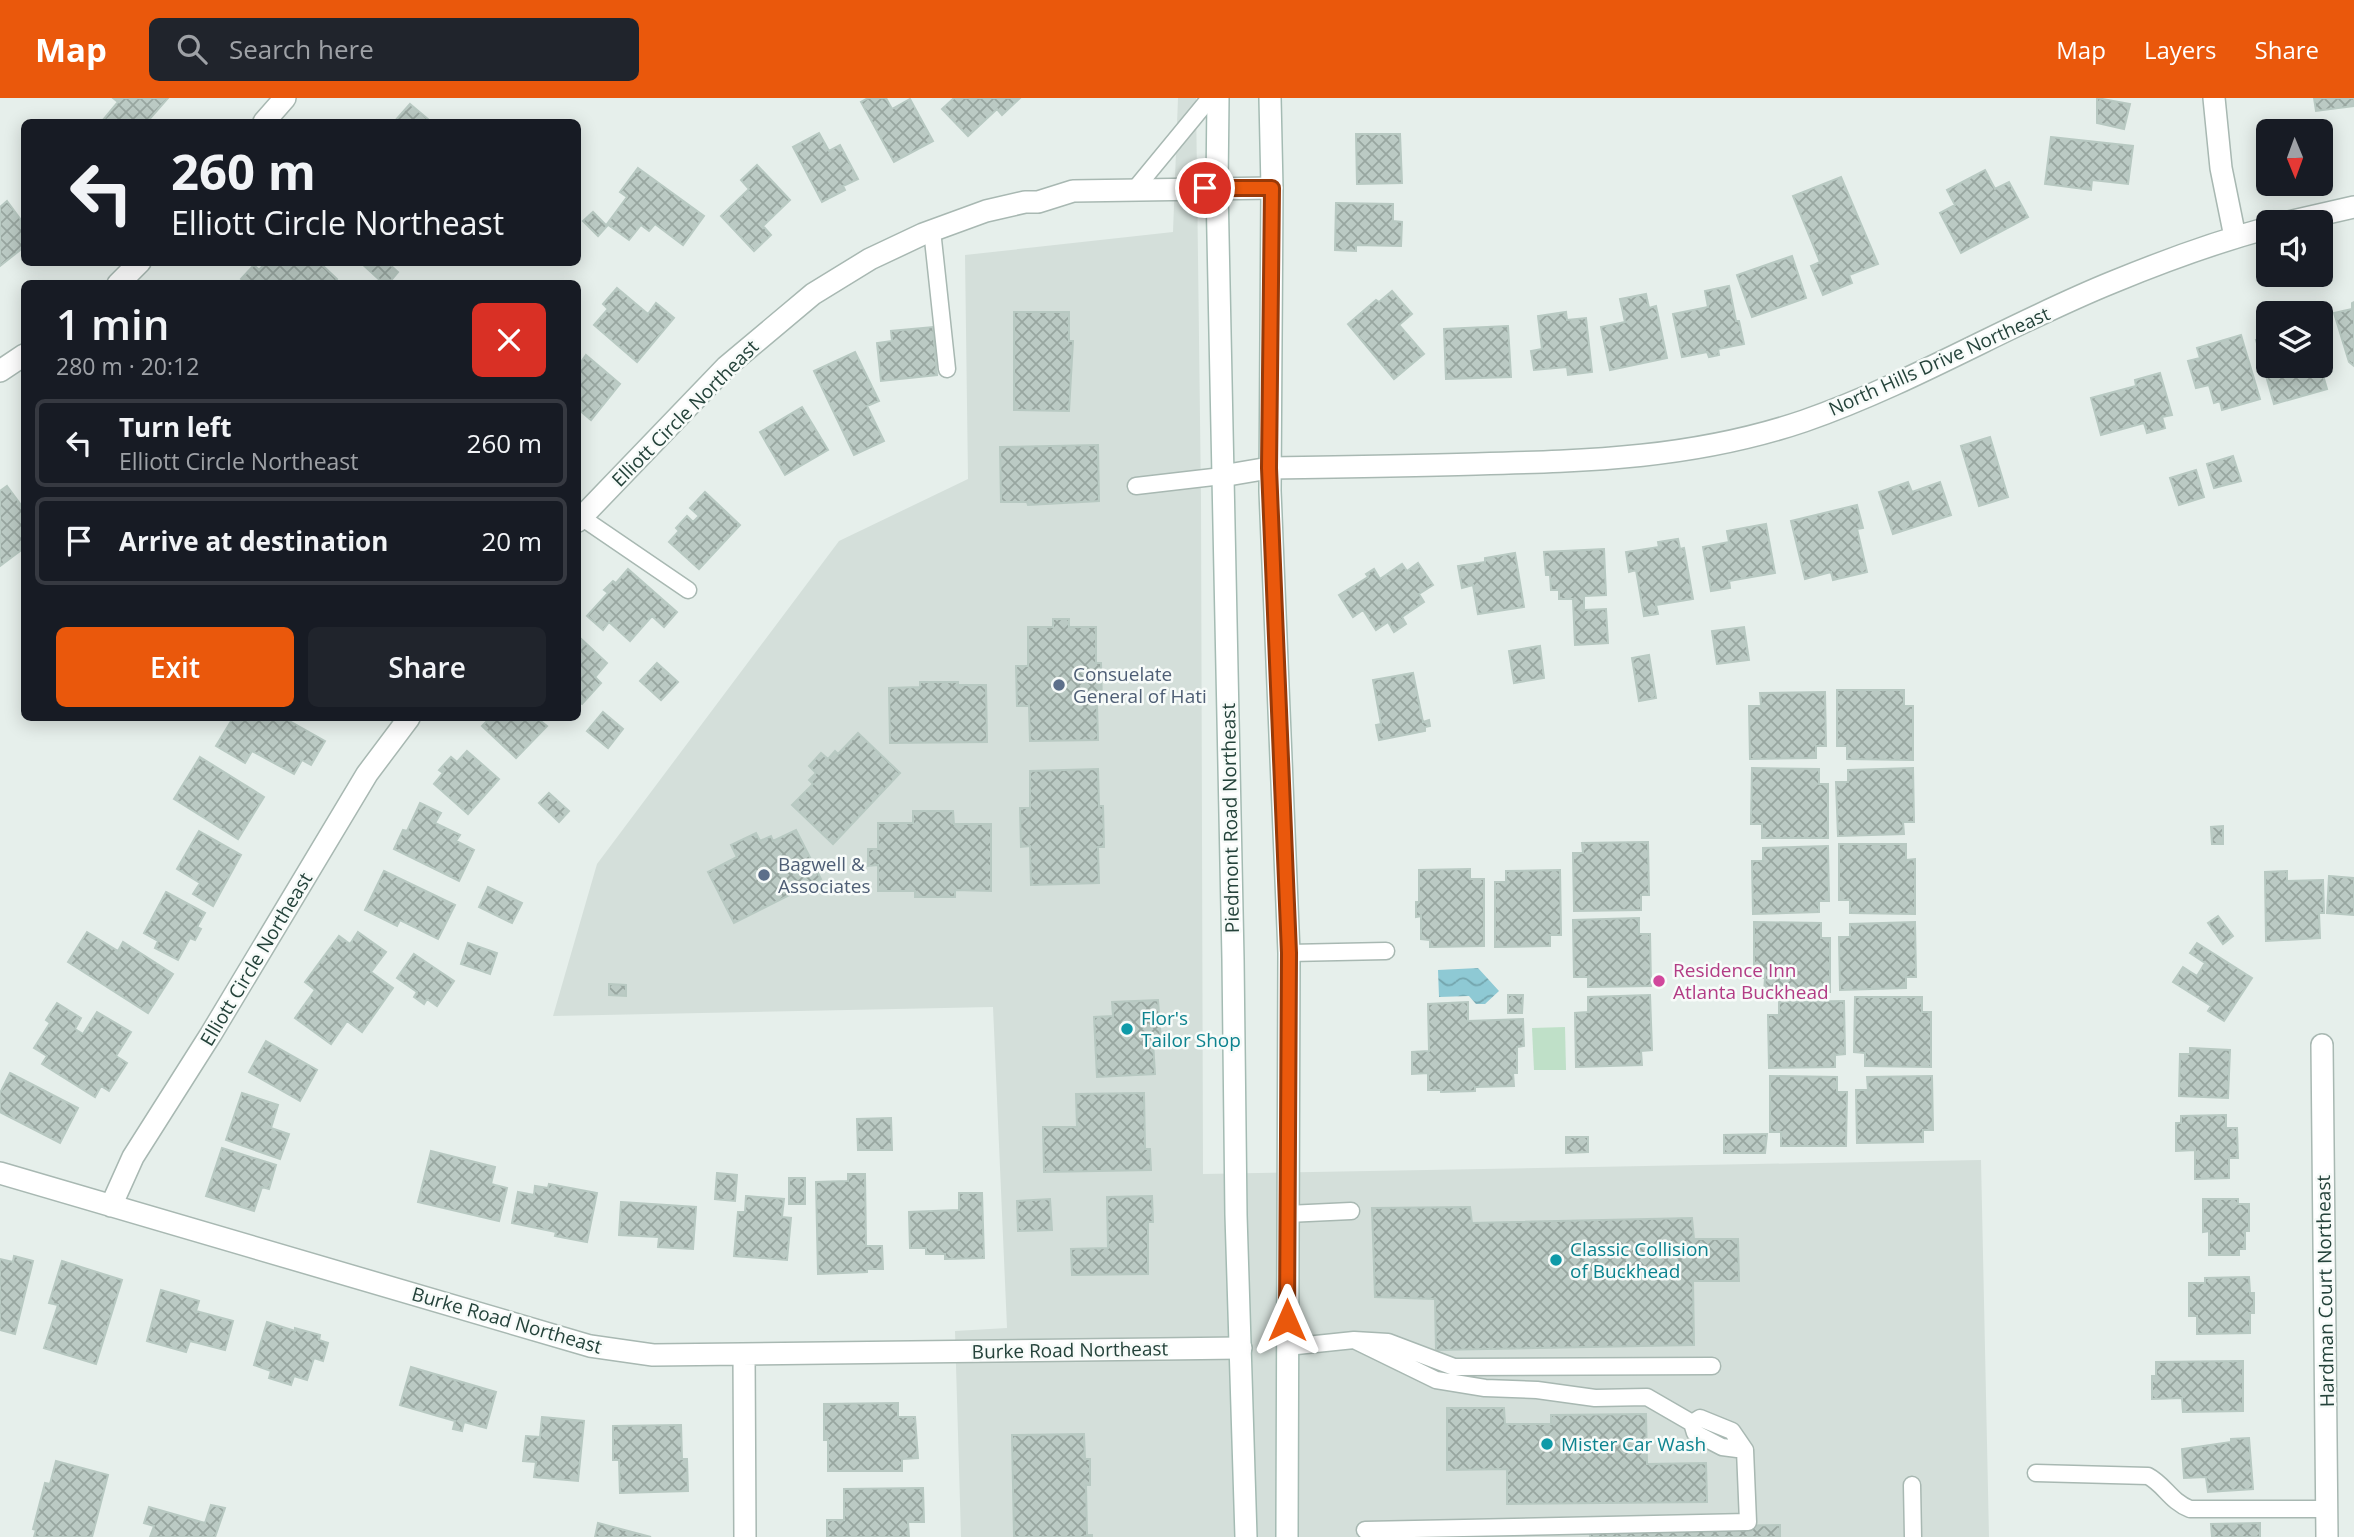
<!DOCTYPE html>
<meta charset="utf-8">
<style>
:root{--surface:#171b24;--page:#20242c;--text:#f1f3f6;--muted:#9ea1a6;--line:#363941;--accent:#ea580c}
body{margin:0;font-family:"Open Sans",sans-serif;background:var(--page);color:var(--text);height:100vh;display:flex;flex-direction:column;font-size:26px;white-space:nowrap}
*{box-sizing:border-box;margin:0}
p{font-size:23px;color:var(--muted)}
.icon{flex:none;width:38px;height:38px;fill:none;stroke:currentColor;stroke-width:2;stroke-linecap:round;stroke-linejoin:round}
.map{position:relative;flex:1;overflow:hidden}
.details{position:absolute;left:21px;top:182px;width:560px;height:441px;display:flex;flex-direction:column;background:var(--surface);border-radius:10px;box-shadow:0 4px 18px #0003}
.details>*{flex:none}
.guide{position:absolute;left:21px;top:21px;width:560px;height:147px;border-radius:10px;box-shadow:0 4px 18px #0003;background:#171b24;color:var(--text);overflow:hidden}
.needle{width:46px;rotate:179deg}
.tools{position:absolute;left:2256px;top:21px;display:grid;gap:14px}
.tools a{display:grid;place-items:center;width:77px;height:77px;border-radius:10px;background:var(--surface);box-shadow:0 4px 18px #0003;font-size:35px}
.pin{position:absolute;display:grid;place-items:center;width:60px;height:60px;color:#fff;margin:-30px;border:4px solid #fff;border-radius:50%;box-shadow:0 2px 7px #0007}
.me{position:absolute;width:77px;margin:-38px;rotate:0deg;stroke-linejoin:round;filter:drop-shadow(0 0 5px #0008)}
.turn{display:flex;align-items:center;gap:24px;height:147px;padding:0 35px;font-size:32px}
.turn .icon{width:91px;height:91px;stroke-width:2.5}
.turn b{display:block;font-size:49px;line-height:60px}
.round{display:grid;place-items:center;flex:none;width:74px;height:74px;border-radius:10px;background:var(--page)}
.headline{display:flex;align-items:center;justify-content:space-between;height:119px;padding:0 35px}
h1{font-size:42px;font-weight:600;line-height:52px}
.primary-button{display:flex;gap:14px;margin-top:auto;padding:14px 35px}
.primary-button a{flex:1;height:80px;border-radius:10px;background:var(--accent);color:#fff;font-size:28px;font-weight:600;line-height:80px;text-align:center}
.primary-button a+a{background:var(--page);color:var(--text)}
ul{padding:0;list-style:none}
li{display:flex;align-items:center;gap:21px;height:88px;margin:0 14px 10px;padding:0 21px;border:4px solid var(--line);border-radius:10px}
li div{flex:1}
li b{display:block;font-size:26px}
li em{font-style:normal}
header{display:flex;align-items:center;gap:42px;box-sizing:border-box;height:98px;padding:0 35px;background:var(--accent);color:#fff}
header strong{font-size:33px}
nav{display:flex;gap:38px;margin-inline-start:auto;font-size:24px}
.search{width:490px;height:63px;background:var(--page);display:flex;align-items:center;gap:18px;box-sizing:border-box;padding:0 24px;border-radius:10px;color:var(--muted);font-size:26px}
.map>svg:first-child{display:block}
.built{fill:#d4dfda}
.pitch{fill:#bfe0c8}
.water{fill:url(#water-waves)}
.building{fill:url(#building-cross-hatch);stroke:#b8c9c2;stroke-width:2}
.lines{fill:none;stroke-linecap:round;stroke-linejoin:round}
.lane-casing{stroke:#a8b8b2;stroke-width:19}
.street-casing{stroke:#a8b8b2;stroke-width:24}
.secondary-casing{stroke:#a4bbb3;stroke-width:24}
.lane{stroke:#fff;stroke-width:16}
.street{stroke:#fff;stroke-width:21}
.secondary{stroke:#fff;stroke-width:21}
.route-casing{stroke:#983908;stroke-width:18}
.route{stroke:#ea580c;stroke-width:12}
.service-dot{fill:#5c6f8a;stroke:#f7fbf9;stroke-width:2.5}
.hotel-dot{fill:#d1479c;stroke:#f7fbf9;stroke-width:2.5}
.culture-dot{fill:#0f9aa8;stroke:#f7fbf9;stroke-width:2.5}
.labels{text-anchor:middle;stroke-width:5;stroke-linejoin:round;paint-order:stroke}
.street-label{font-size:19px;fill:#24423a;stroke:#f7fbf9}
.service-label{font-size:19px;fill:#4e5e75;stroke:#f7fbf9;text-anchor:start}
.hotel-label{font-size:19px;fill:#b23c85;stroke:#f7fbf9;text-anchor:start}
.culture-label{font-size:19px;fill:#0d838f;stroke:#f7fbf9;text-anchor:start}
</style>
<header>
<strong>Map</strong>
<div class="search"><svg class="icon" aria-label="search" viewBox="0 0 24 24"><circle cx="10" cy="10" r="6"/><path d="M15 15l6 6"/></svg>Search here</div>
<nav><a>Map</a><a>Layers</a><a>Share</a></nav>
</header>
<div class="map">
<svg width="2354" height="1439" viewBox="0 0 2354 1439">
<defs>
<pattern id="water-waves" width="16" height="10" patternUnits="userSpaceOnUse" patternTransform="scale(1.75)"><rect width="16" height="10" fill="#8ec9d4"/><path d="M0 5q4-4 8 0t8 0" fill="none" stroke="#74a5ad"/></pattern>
<pattern id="building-cross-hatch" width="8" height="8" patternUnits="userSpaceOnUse" patternTransform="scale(1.75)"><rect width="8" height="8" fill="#bbcac4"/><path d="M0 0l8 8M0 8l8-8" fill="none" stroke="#98a6a0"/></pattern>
</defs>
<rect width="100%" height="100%" fill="#e6efeb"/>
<!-- built -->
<path class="built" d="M1178 0H1196L1201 400 1203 1076 1981 1062 1989 1439H961L955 1233 1007 1230 993 909 553 918 597 766 839 443 968 381 965 157 1173 134Z"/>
<!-- pitch -->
<path class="pitch" d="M1565 929 1566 972H1534L1532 930Z"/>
<!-- water -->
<path class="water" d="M1478 870 1499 893 1485 906H1476L1469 898 1439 899 1438 872Z"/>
<!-- building -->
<path class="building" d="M113 0H168L147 24H105L103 22 118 4Z
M868 0H886L892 11 910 1 933 43 894 64 861 4Z
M954 0H1020L1002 17 997 11 968 38 942 11Z
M2097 0 2130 6 2124 31 2097 25Z
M2314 0H2354V8L2316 13Z
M410 6 429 22 428 24H394Z
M819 35 829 53 840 47 858 81 843 88 845 92 822 104 793 49Z
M1356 36H1400L1402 85 1357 86Z
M2051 39 2133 48 2128 86 2092 82 2091 92 2045 86Z
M757 67 790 102 763 128 771 137 754 153 721 118 749 91 741 82Z
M638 70 704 118 683 147 655 126 649 133 641 127 629 142 607 126 627 99 620 94Z
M1985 72 1995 91 2009 84 2028 119 1961 155 1940 115 1955 107 1947 92Z
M1841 79 1878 166 1849 177 1852 185 1823 197 1811 168 1820 164 1793 98Z
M7 103 24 126V140L21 143 24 149 0 168V109Z
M1336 105 1393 106V123L1402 124 1401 148 1356 147V153L1335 152Z
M593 114 607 128 598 138 583 123Z
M1792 158 1806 200 1752 219 1737 177Z
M266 164H319L337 181 333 186H246L241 181 254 167 259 172Z
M360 164H387L398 174 388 186H384Z
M1729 188 1736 223H1739L1744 246 1718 251 1719 257 1709 259 1707 254 1682 259 1673 216 1708 209 1705 193Z
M617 190 648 216 656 205 674 220 637 264 594 227 608 211 603 206Z
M1392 193 1412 216 1399 227 1424 256 1394 281 1348 226 1376 202 1379 204Z
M1646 196 1649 210 1656 208 1667 260 1610 272 1601 229 1625 224 1620 201Z
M2354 204V268L2349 264 2334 215 2352 211V205Z
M1014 214H1069V243H1073L1069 313 1014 312Z
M1566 214 1567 222 1586 220 1592 274 1568 277 1567 269 1534 272 1531 253 1542 251 1538 218Z
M1508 228 1511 279 1446 281 1444 231Z
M933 229 937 277 881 283 877 245 892 243 891 233Z
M2241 237 2260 301 2222 312 2220 303 2214 305 2209 287 2196 290 2188 263 2200 260 2197 250Z
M2268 238V268L2320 267 2327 291 2274 306 2256 242Z
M855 254 879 303 867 308 884 343 854 357 814 273Z
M586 257 620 286 591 322 578 311V268Z
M2160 275 2172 317 2162 319 2165 330 2147 335 2144 325 2101 337 2091 300 2136 288 2135 282Z
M802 309 828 352 785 377 760 334Z
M1990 339 2008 399 1979 408 1961 348Z
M1098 347 1099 403 1028 407 1027 404H1001L1000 349Z
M2233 358 2241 383 2214 390 2207 366Z
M2196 372 2204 399 2179 407 2170 380Z
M1908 384 1912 394 1940 384 1951 417 1893 436 1879 394Z
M7 388 24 411V450L0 468V393Z
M705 394 740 427 699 471 669 444 679 433 676 430 687 418 693 424 699 418 690 410Z
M1857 407 1863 430 1857 431 1867 474 1833 482 1831 474 1805 481 1791 423Z
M1766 426 1775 475 1729 483 1730 490 1711 493 1703 449 1729 444 1727 433Z
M1678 441 1680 451 1684 450 1693 501 1656 507 1658 516 1644 518 1636 472 1629 474 1626 454 1659 449 1658 444Z
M1604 451 1606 497 1584 498V512L1606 511 1608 545 1575 547 1573 501H1559V492H1551L1550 477H1546L1544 454Z
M1515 455 1524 509 1478 516 1473 487 1462 490 1458 468 1485 464V460Z
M1418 465 1433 487 1419 496 1424 504 1402 519 1406 526 1394 534 1388 524 1376 532 1363 512 1353 519 1339 497 1368 479 1366 476 1374 471 1380 481 1402 466 1407 473Z
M628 471 677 514 664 529 652 518 630 543 609 524 603 532 587 518 608 495 604 492 613 483 616 485Z
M1053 521H1069V529H1096V565H1101L1102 606H1097L1098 642 1030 643 1029 608H1017L1016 568H1028V529H1053Z
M1744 529 1749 562 1717 566 1712 533Z
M578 538 607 565 595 579 601 585 582 606 578 603Z
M1540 548 1544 580 1514 585 1509 553Z
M1649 557 1656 600 1639 603 1632 560Z
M657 565 678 584 661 602 640 583Z
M1413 575 1423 624 1429 622 1430 628 1425 629V633L1379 642 1376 627 1381 626 1373 582Z
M920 584H958V587H986L987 644 890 645 889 590 920 589Z
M1837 592H1904V608H1913V662L1847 661V648H1837Z
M1825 594 1826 648H1816V660L1750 661 1749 608H1761L1760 595Z
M603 614 623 631 608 650 587 633Z
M233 620H284L325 643 311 667 302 662 294 676 252 653 245 665 216 648Z
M490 620H537L547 628 516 660 482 628Z
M858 635 900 675 833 746 792 707 813 686 809 682 816 675 809 668 821 655 828 661 835 653 838 656Z
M467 653 499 681 468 716 434 686 443 675 439 672 451 659 457 664Z
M200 659 264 699 238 741 174 701Z
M1752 670 1819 671V686H1828V740H1762V726H1751Z
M1913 670 1914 724H1903L1904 736 1838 738 1836 684H1848V672Z
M1098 671 1099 708H1103L1104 749H1098L1099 785 1031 787 1030 748 1021 749 1020 710H1030V673Z
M549 695 569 713 559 724 539 705Z
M420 705 441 715 435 725 460 737 456 743 474 752 459 783 394 751 403 732 407 733Z
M913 713H953L954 726H991V793L955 792V799H915V793H878V767L868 768V751H878V725H913Z
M2223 728V746H2212L2211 729Z
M796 732 821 781 734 825 708 774 737 759 731 747 756 735 760 743 771 738 773 743Z
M199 733 241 757 213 808 193 796 200 785 177 771Z
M1648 744 1649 797H1641V812L1574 813 1573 755H1583L1582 745Z
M1839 746H1906V762L1915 761V816L1850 815V802H1839Z
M1828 748 1829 803H1819V814L1753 816 1752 763H1763V750Z
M1470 771V781H1484V848L1430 849V842L1421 841V818L1416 819V804H1419V772Z
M1560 772 1561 837H1550V848L1495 849V784H1506V773Z
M384 773 455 807 438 841 400 822 397 828 365 812Z
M2287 773V783L2323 782 2324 815H2319L2320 840 2266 843 2265 774Z
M2329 778 2354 780V817L2327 815Z
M488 789 522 805 512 825 479 809Z
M166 794 205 815 197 829 201 831 195 842 190 840 178 862 155 850 158 843 144 835Z
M2218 818 2233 838 2223 846 2208 825Z
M1639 820V836H1650L1651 888 1588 889V879H1574L1573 822Z
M1754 824 1821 825V840H1830V894H1764L1765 880H1754Z
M1915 824 1916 879H1906V890L1840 892 1839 839H1850V826Z
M87 834 118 853 123 844 173 876 148 915 68 864Z
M358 834 386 854 371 874 393 890 362 934 347 923 331 946 295 920 315 892 305 884 339 838 350 846Z
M468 845 497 855 490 876 461 866Z
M2197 845 2252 880 2224 923 2208 913 2211 908 2173 884 2183 869 2197 878 2205 865 2190 855Z
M414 856 454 883 437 908 427 901 424 906 414 899 417 894 397 880Z
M609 886 626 887V898L609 897Z
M1508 897H1523L1522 915H1508Z
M1650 897 1652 952 1641 953 1642 967 1576 969 1575 915 1588 914V899Z
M1855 899H1922V914H1931V969L1865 968V955L1854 954Z
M1158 902 1161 943 1153 944 1155 976 1097 979 1094 919 1113 918 1112 904Z
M1844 903 1845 956 1835 957V969L1769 970 1768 917H1779V904Z
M1468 904V923L1523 921 1524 948 1517 949V975H1513L1514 988 1475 989V993L1441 994V992H1428V975L1412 976V954L1429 953 1428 906Z
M57 905 81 920 75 931 83 936 97 914 131 934 116 958 127 965 109 993 101 988 95 999 42 966 47 958 34 950 50 925 46 922Z
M266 943 317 972 300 1003 249 974Z
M2190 950 2230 952 2228 1000 2179 998 2180 956H2190Z
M10 975 78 1010 60 1045 0 1014V995Z
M1770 978 1837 979V994H1847L1846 1048H1781V1034H1770Z
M1932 978 1933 1032H1923V1044L1857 1045 1856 992H1868L1867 979Z
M242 995 278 1007 271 1030 289 1036 280 1061 226 1042Z
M1144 995 1145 1051H1150L1151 1072 1044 1074 1043 1029H1077L1076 996Z
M2226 1017V1030H2237L2238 1060H2229V1080L2195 1081V1052L2176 1053V1025H2181V1018Z
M891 1020 892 1052H858L857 1021Z
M1767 1036 1765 1055H1724V1037Z
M1566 1039H1588V1054L1566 1055Z
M222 1050 276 1067 269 1091 262 1089 254 1113 206 1098Z
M431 1053 495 1069 491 1086 507 1090 499 1123 418 1104Z
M717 1075 737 1077 735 1103 715 1101Z
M848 1076H865L866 1148H882L883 1171H867V1174L818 1176 816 1084 848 1083Z
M789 1080H805V1106H789Z
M549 1086 597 1095 587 1144 555 1138 556 1134 512 1125 518 1094 534 1097 535 1088 548 1090Z
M959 1095H982L984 1160 945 1161V1156H926V1150H910L909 1114 959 1112Z
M746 1098 784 1101 782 1119 791 1120 787 1162 734 1158 738 1114H745Z
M1152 1098 1153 1124H1148V1176L1072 1177 1071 1151 1108 1150 1107 1099Z
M1050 1101 1052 1132 1018 1133 1017 1103Z
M2203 1101H2238V1106H2249V1133H2245V1151H2239V1157H2209V1133L2203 1134Z
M621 1104 696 1109 693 1151 658 1149 659 1139 619 1137Z
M1470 1109 1472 1125 1692 1120 1694 1141H1738L1739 1183H1693L1694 1247 1436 1252 1435 1201 1375 1199 1372 1110Z
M14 1158 33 1163 15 1236 0 1232V1161L13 1164Z
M62 1163 122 1182 96 1266 44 1250 58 1207 49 1205Z
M2249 1179 2250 1195H2254V1215H2250V1235L2197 1236V1218H2189V1185H2205V1180Z
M161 1192 199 1203 196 1213 233 1223 225 1252 190 1243 186 1254 147 1243Z
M267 1224 295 1233V1230L320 1237 319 1242 328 1245 323 1263 314 1260 307 1282 294 1278 291 1287 269 1280 271 1273 254 1267Z
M2243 1263V1313L2183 1314 2182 1300 2152 1301V1278H2156V1264Z
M411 1269 496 1294 486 1330 464 1324 462 1333 453 1331 455 1323 400 1307Z
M898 1305V1319H915L918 1360 902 1361V1373H828V1342H824V1306Z
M1447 1310H1504L1505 1326H1551V1317L1646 1316 1647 1366 1706 1365 1707 1404 1507 1406V1371L1447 1372Z
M542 1319 584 1323 578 1383 534 1379 536 1364 523 1363 526 1338 540 1339Z
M681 1327 682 1361H687L688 1393 620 1395 619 1362H613V1328Z
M1084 1336 1085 1361H1090V1387H1086L1087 1437H1092V1439H1014L1012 1337Z
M2249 1340 2253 1391 2208 1394 2206 1379 2184 1380 2182 1351 2231 1344V1341Z
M56 1363 108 1377 92 1439H34L36 1432 33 1431 45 1385 50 1386Z
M923 1390 924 1424H908L909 1439H827V1422H844V1391Z
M211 1407 225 1410 215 1439H150L154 1428 144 1425 149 1409 205 1425Z
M598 1425 651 1439H595Z
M2260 1425V1439H2212L2211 1426Z
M1780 1427V1439H1590V1430Z"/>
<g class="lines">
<!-- lane casing -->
<g class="lane-casing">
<path id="lane" d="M1135 91 1210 0
M932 132 947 271
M1136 388 1222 378
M581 419 688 492
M1289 855 1386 853
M1287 1116 1351 1113
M1354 1242 1436 1282 1485 1290 1537 1292 1595 1300 1647 1299 1692 1325 1695 1335 1722 1349 1745 1352 1748 1424 1365 1432
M1287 1249 1354 1242 1388 1244 1454 1269 1712 1268
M1692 1325 1700 1320 1732 1333 1745 1352
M2036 1375 2148 1378C2165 1387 2170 1403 2190 1411H2327
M1912 1387 1913 1439"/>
</g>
<!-- street casing -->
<g class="street-casing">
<path id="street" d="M2214 0 2221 70 2235 139
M264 24 285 0
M2288 124 2354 109
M118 186 140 164
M0 273 24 257
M1222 378 1269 370C1338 369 1407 368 1476 366 1590 363 1695 360 1804 323 1911 286 2009 226 2113 184 2164 163 2216 144 2268 130
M578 423 726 269 813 196 870 161 923 136 986 113 1025 104H1038L1073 93 1272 90
M2322 947 2327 1439
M0 1075 590 1248 653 1257 1241 1250
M111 1108 133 1059 211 936 367 676 409 620
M744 1256 745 1439"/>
</g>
<!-- secondary casing -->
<g class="secondary-casing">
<path id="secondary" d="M1218 0 1217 90 1233 861 1236 1117 1246 1439
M1270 0 1272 90 1270 393 1289 855 1287 1439"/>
</g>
<!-- lane -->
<use href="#lane" class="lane"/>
<!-- street -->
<use href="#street" class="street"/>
<!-- secondary -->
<use href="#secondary" class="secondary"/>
</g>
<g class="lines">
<!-- route casing -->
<g class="route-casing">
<path id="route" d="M1205 90H1272L1269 370 1289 855 1287 1222"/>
</g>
<!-- route -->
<use href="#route" class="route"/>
</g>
<!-- markers -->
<g class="service-dot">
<circle cx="1059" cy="587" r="7"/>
<circle cx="764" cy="777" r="7"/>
</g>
<circle class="hotel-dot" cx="1659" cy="883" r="7"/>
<g class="culture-dot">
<circle cx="1127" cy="931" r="7"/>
<circle cx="1556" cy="1162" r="7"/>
<circle cx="1547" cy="1346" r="7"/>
</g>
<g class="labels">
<!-- street labels -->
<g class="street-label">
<text transform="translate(1939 263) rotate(-24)" y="7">North Hills Drive Northeast</text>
<text transform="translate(685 315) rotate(-45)" y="7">Elliott Circle Northeast</text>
<text transform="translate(1230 720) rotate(-91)" y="7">Piedmont Road Northeast</text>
<text transform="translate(256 861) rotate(-59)" y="7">Elliott Circle Northeast</text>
<text transform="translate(2325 1193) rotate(-91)" y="7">Hardman Court Northeast</text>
<text transform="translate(507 1222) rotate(16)" y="7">Burke Road Northeast</text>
<text transform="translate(1070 1252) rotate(-1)" y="7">Burke Road Northeast</text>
</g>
<!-- service labels -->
<g class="service-label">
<text x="1073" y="583">Consuelate<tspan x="1073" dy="22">General of Hati</tspan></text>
<text x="778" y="773">Bagwell &amp;<tspan x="778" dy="22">Associates</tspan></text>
</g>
<!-- hotel labels -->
<g class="hotel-label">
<text x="1673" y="879">Residence Inn<tspan x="1673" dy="22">Atlanta Buckhead</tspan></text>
</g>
<!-- culture labels -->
<g class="culture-label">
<text x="1141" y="927">Flor's<tspan x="1141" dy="22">Tailor Shop</tspan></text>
<text x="1570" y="1158">Classic Collision<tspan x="1570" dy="22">of Buckhead</tspan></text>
<text x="1561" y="1353">Mister Car Wash</text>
</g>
</g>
</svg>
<div class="tools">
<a><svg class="needle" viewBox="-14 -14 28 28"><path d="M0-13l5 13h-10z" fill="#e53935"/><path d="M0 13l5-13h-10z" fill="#9ea1a6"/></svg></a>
<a><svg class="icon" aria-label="sound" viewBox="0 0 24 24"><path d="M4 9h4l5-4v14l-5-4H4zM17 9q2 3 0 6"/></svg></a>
<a><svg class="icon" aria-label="layers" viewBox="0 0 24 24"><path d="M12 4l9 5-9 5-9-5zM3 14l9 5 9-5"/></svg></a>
</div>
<div class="pin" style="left:1205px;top:90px;background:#d93025"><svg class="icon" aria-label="arrive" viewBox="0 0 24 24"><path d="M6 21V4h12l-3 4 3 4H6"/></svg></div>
<svg class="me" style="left:1287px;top:1222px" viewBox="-20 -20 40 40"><path d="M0-17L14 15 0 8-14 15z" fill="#ea580c" stroke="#fff" stroke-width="4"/></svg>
<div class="guide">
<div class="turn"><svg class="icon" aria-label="left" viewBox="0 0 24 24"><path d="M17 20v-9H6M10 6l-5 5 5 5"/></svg><div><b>260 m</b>Elliott Circle Northeast</div></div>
</div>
<section class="details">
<div class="headline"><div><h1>1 min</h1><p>280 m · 20:12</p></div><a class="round" style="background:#d93025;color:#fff"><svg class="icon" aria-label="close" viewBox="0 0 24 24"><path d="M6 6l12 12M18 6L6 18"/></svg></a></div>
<ul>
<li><svg class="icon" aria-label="left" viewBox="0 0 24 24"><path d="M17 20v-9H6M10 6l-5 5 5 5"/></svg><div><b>Turn left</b><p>Elliott Circle Northeast</p></div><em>260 m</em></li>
<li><svg class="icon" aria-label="arrive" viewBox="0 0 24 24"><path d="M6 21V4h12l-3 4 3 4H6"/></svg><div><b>Arrive at destination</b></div><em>20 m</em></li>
</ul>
<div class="primary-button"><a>Exit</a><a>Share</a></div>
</section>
</div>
